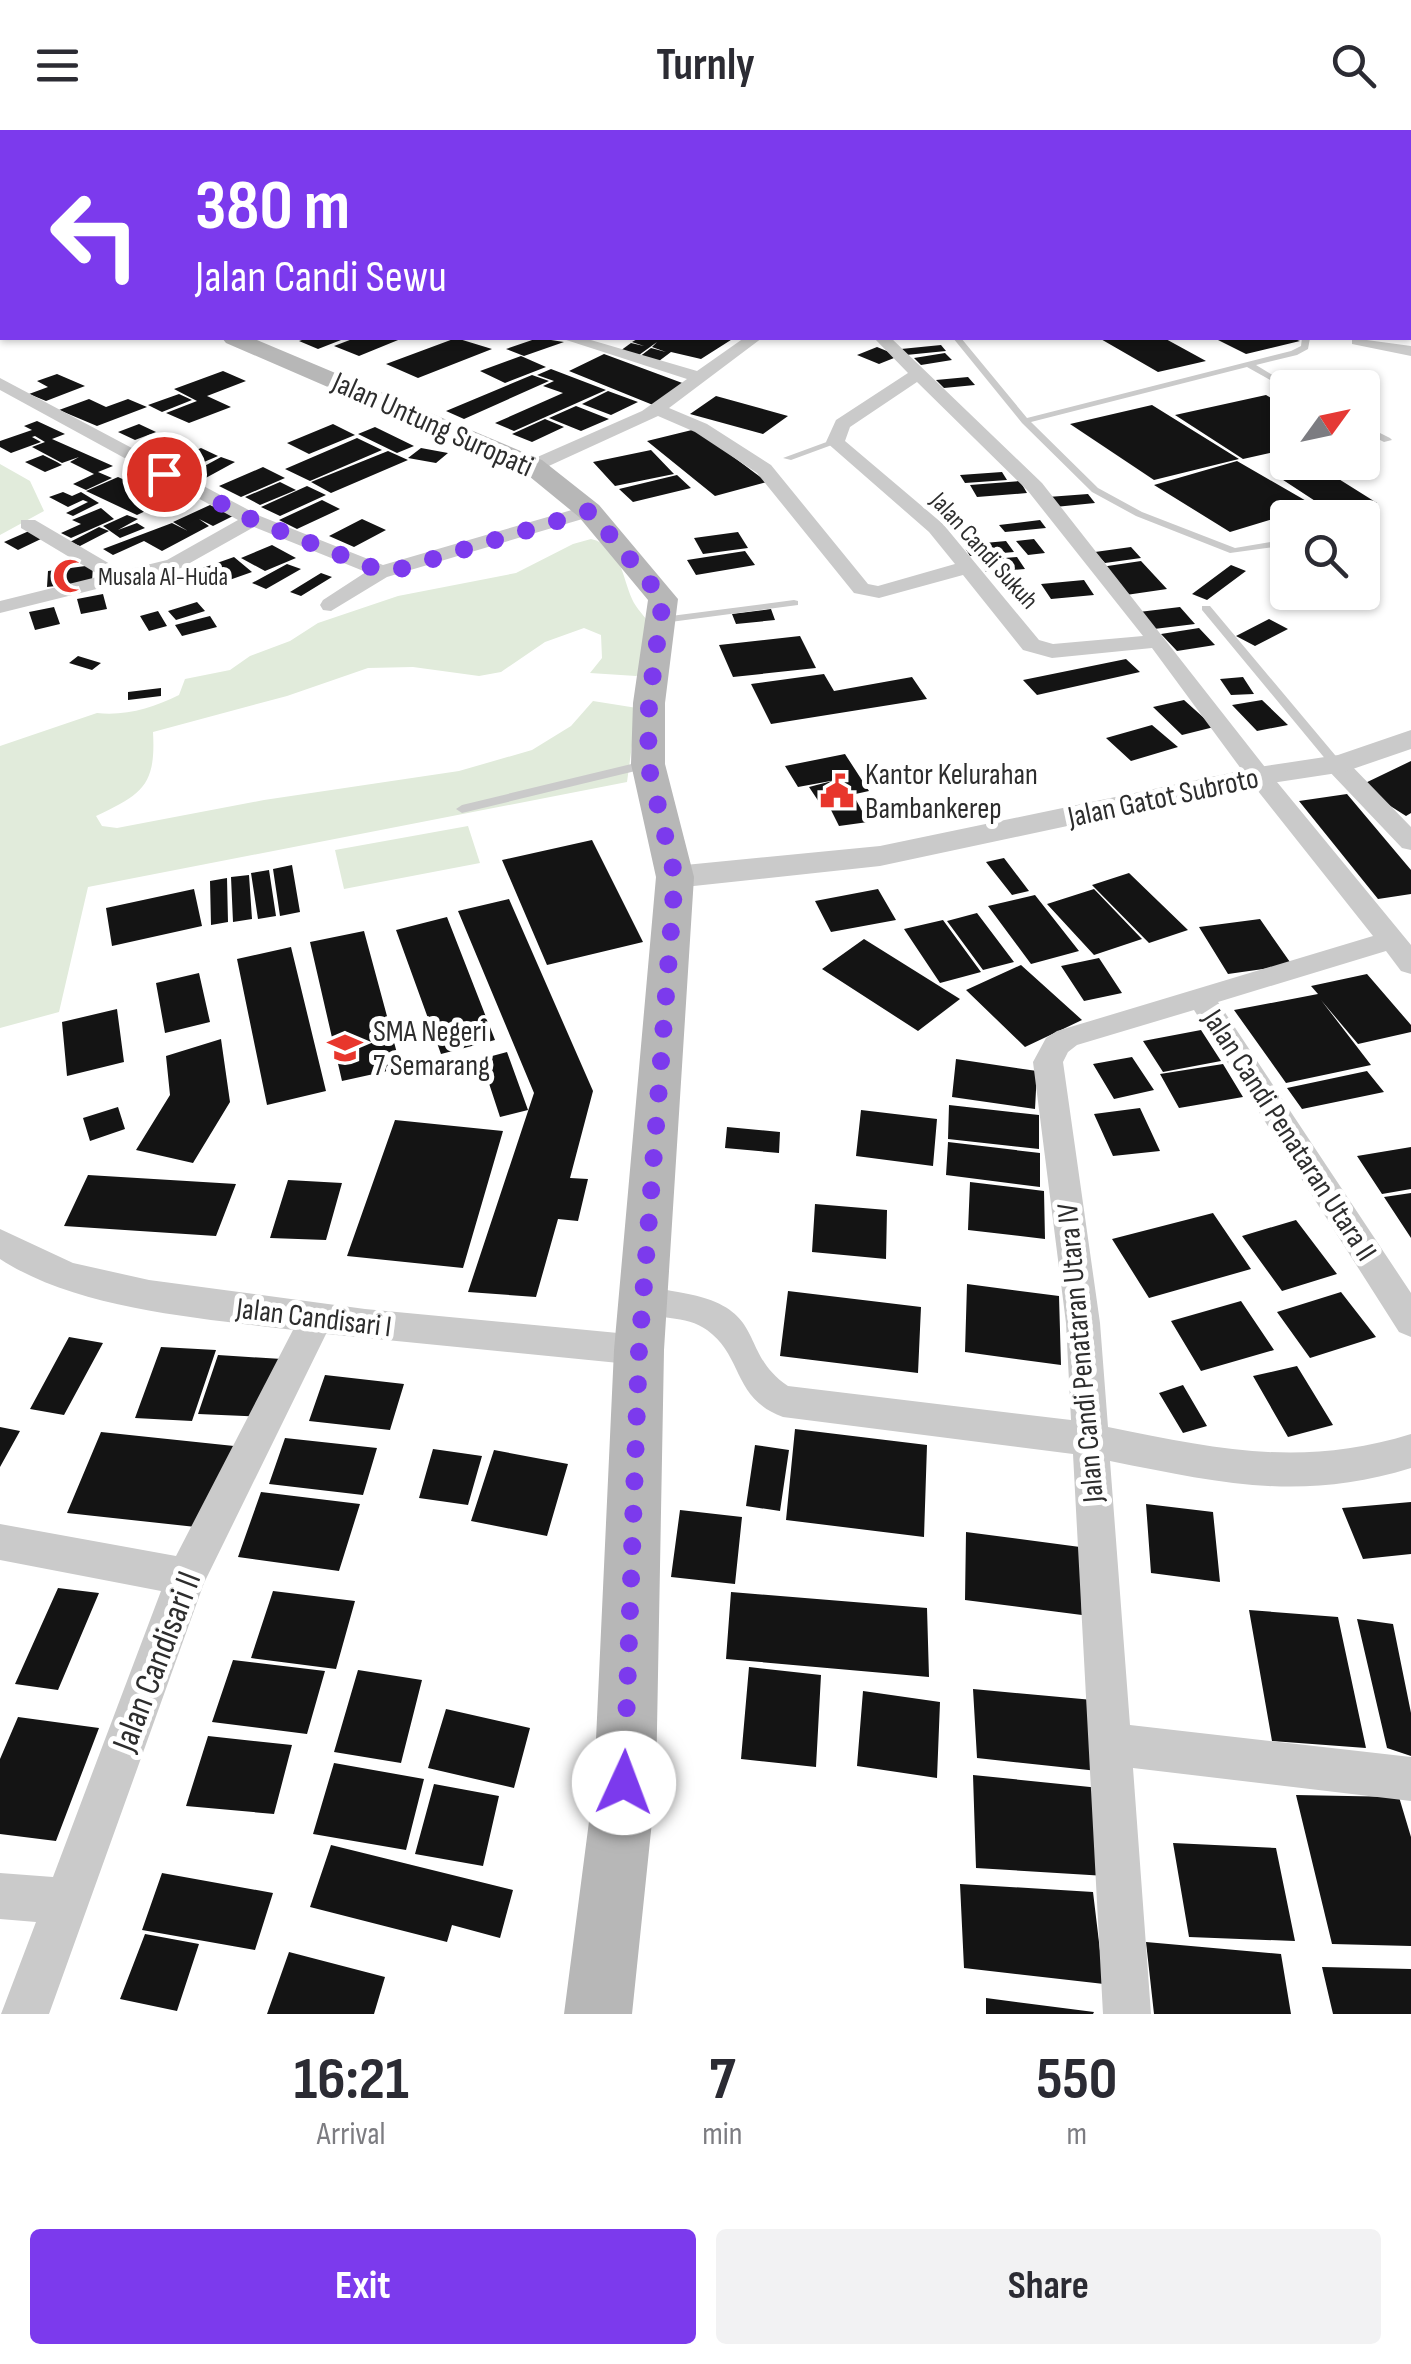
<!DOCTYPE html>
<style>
:root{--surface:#fff;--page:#f2f2f3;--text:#2b2b33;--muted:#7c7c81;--accent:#7c3aed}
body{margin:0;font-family:"Sofia Sans Condensed",sans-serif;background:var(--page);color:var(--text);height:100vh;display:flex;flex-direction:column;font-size:38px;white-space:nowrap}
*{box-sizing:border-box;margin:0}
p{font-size:32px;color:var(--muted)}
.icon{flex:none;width:55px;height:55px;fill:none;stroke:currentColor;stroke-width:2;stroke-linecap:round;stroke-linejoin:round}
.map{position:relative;height:1884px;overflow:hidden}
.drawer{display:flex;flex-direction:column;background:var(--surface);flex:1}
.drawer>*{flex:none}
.hud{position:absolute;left:0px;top:0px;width:1412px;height:210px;box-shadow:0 2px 8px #0004;background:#7c3aed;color:#fff;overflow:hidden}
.needle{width:65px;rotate:57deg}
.fabs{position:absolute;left:1270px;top:240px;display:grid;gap:20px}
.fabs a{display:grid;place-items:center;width:110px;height:110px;border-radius:10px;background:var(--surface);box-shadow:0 2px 8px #0004;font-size:50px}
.pin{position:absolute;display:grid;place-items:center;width:85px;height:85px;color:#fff;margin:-42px;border:5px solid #fff;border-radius:50%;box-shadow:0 2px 10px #0007}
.me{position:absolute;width:110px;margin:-55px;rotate:2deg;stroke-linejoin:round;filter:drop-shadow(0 0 8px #0008)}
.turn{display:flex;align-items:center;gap:35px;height:210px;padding:0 30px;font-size:45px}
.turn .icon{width:130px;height:130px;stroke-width:2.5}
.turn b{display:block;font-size:70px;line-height:85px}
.eta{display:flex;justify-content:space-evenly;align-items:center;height:170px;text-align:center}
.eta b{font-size:60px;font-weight:700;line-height:70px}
.cta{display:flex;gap:20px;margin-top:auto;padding:20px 30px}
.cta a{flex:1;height:115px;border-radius:10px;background:var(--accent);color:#fff;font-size:40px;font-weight:700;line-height:115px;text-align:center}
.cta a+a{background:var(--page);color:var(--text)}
header{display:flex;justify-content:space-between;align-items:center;height:130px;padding:0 30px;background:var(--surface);font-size:45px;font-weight:700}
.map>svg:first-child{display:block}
.green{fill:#e1ebdb}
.building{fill:#141414}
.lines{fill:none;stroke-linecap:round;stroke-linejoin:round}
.service{fill:#cacaca;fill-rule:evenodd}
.minor{fill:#cacaca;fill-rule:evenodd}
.tertiary{fill:#cacaca;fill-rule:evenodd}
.secondary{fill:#b7b7b7;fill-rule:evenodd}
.route{stroke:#7c3aed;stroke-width:18;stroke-dasharray:0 32.4}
.labels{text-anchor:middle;stroke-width:10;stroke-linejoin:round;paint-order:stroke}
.far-street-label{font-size:25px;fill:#2d2d2d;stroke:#fff}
.far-poi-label{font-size:25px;fill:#2d2d2d;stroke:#fff;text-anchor:start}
.street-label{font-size:30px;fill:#2d2d2d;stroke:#fff}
.poi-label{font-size:30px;fill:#2d2d2d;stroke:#fff;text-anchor:start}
.near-street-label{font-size:35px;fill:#2d2d2d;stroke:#fff}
</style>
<header><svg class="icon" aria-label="menu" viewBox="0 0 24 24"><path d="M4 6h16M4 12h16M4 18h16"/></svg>Turnly<svg class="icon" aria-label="search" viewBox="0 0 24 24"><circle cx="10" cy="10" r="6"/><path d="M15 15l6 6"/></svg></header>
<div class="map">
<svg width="1411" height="1884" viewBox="0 0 1411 1884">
<rect width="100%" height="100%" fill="#fff"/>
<!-- green -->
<path class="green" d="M0 334 30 351 44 381 0 405Z
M591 409C621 416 622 446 632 469 636 478 645 487 652 496L647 541 636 546 590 543 602 528 601 505 584 498 545 512 501 542 479 546 413 537 368 538 287 566 153 602C156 655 143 664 96 686L102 696 117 698 264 670 459 641 532 620 571 596 593 571 637 578 627 652 88 757 59 882 0 898V616L97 583C126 586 153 578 179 565L185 549 230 540 250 526 290 511 318 493 398 466 516 443 573 414Z
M468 696 480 733 344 759 335 720Z"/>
<!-- building -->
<path class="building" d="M308 208H335L341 210 318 219 299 211Z
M355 208H403L359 226 334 216Z
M456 208 492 219 418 248 386 234Z
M538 208 564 212 524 226 506 219Z
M639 208H734L701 229 671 222 659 231 639 227 651 218 666 222 652 217 657 212 639 225 620 221 631 213 644 216 632 212Z
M1099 208H1164L1206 231 1158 242Z
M1214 208H1292L1300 211 1246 224Z
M941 215 946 221 906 225 901 219Z
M877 217 899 226 879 234 857 225Z
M945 223 952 230 921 235 914 228Z
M604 224 685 254 653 275 569 241Z
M521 226 546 237 505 253 480 241Z
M551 239 606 260 514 301 495 293 563 263 543 256 554 251 537 245Z
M223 241 246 251 207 266 231 277 189 293 166 283 197 271 174 259Z
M57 244 85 256 46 271 29 264 48 257 37 251Z
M532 245 549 251 464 289 446 281Z
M968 247 975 255 944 258 936 250Z
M608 261 638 272 611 285 582 274Z
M179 264 192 270 162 282 148 275Z
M1266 265 1288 278V319L1243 329 1175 285Z
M716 266 788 286 763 304 690 284Z
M89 269 106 277 128 269 147 277 97 296 59 280Z
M1152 275 1239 329 1154 350 1070 294Z
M576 276 609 289 581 301 549 288Z
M545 289 564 297 532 312 512 304Z
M37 291 65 304 52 309 113 336 98 342 112 348 86 360 73 354 94 344 70 332 79 327 62 333 32 317 45 312 35 306 32 307 41 312 11 323 0 317V311L32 300 24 296Z
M139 294 156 302 135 310 118 302Z
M333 294 355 305 309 324 287 313Z
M375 297 414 316 397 323 358 304Z
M696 299 767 352 715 366 647 311Z
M357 308 382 320 310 351 285 339Z
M201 318 218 326 190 338 173 330Z
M421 318 448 323 436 333 408 328Z
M651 320 674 344 615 356 593 332Z
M388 321 408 330 331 363 311 352Z
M43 325 57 332 62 335 45 342 25 332Z
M221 327 235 332 202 350 188 345Z
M1237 331 1315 376 1230 402 1154 355Z
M1318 336 1377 373 1335 384 1277 346Z
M263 337 285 348 241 367 219 356Z
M1002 342 1007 350 965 353 960 345Z
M677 345 691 358 633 372 619 359Z
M118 347 169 370 137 385 86 361Z
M1020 351 1027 363 977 367 970 355Z
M280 352 296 360 260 375 245 367Z
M307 356 326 365 280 386 261 377Z
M63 362 72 366 81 362 99 373 73 386 66 383 88 372 83 370 68 377 49 367Z
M1088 364 1095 373 1055 377 1048 367Z
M322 370 340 379 297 399 279 390Z
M210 375 233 386 213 396 199 389 209 396 162 421 144 411 113 425 103 419 172 393 188 401 173 392Z
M101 378 114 389 71 408 61 403 81 394 72 390Z
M127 385 138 389 118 400 137 393 145 398 120 408 103 396Z
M362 389 386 400 354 417 329 406Z
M1040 390 1046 398 1005 402 999 395Z
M99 397 109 401 80 416 70 412Z
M29 401 43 408 18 420 4 412Z
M738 402 748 418 703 424 694 408Z
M1034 409 1045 423 1028 425 1016 411Z
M1006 411 1014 422 970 426 963 415Z
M272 415 296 428 265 441 241 428Z
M1131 417 1141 428 1105 433 1095 422Z
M745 421 755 435 696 445 687 430Z
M234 427 252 442 201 460 183 445Z
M1017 427 1025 439 986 442 979 430Z
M1141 431 1167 459 1126 465 1101 437Z
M287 434 301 439 266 459 252 453Z
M93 435 92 452 47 457 48 441Z
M1231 435 1246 441 1207 470 1192 464Z
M321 443 332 447 301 466 290 462Z
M1084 450 1094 465 1051 469 1041 454Z
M103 464 107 479 81 484 77 469Z
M197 472 205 481 176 490 168 481Z
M54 477 60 494 35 500 29 482Z
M1180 477 1195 494 1154 499 1139 482Z
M771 479 775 490 736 494 732 484Z
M158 481 167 496 149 501 140 486Z
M210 486 217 497 182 506 175 495Z
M1269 489 1288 499 1255 516 1236 506Z
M1199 498 1215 515 1177 521 1161 504Z
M800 506 816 538 733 547 719 515Z
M78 526 101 533 92 540 69 533Z
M1126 529 1140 542 1037 565 1023 550Z
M824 544 834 561 912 547 927 569 771 594 751 554Z
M1243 547 1254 564 1231 565 1220 549Z
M161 558V566L128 570V562Z
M1184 570 1214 597 1182 605 1153 577Z
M1262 570 1288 595 1257 601 1232 575Z
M1152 595 1178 617 1131 631 1106 608Z
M845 624 869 661 819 672 809 657 836 650 798 657 785 636Z
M1411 631V683L1406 686 1359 656Z
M1347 664 1411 740V764L1378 769 1299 671Z
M855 668 868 692 839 696 827 672Z
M592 710 643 812 547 835 502 730Z
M1004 728 1029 761 1012 765 986 732Z
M292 735 300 782 280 786 273 739Z
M269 740 276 786 258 789 251 743Z
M1129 743 1188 800 1149 813 1092 755Z
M249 745 252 789 233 792 231 747Z
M227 748 228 792 211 795 210 751Z
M194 759 202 796 112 816 106 778Z
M878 759 896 790 831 802 815 771Z
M1094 759 1142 809 1094 825 1047 774Z
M1035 765 1079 821 1031 834 988 776Z
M509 769 593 961 570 1048 588 1049 578 1091 558 1089 536 1167 468 1162 534 963 458 781Z
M977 783 1014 832 983 840 947 791Z
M447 787 495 910 441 924 396 800Z
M1260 789 1292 835 1228 844 1199 797Z
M943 790 981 842 940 853 904 799Z
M364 801 401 938 342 951 310 812Z
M864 809 960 869 918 901 822 839Z
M291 817 326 961 267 975 237 829Z
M1099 828 1122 863 1084 871 1061 836Z
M1021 835 1082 890 1025 917 966 860Z
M199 843 210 892 165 903 156 853Z
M1367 844 1411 895V902L1358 914 1321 870 1371 935 1286 953 1234 880 1318 864 1311 856Z
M117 879 124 932 67 946 62 892Z
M1201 900 1221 931 1163 942 1143 911Z
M221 909 230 972 193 1033 136 1020 170 965 166 926Z
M507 922 528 980 500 987 481 929Z
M1132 927 1154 960 1114 969 1093 934Z
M956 929 1037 941 1035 979 952 967Z
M1223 934 1243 967 1179 978 1160 944Z
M1367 941 1384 962 1302 979 1287 958Z
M949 975 1039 985V1019L948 1009Z
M118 977 125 999 90 1011 83 988Z
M1140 978 1160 1021 1113 1026 1094 984Z
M861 980 937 989 933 1036 856 1026Z
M395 990 503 1001 463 1138 347 1126Z
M727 997 780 1002 779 1023 725 1018Z
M948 1012 1040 1023V1057L946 1045Z
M1411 1017V1059L1382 1064 1357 1026Z
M88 1045 236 1054 216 1106 64 1096Z
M288 1050 342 1053 326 1110 270 1108Z
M970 1052 1044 1061 1045 1109 968 1100Z
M1411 1063V1108L1384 1067Z
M815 1074 887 1080 886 1129 812 1122Z
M1213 1083 1251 1139 1149 1168 1112 1109Z
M1296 1090 1337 1144 1282 1161 1242 1106Z
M967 1154 1059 1166 1061 1235 965 1222Z
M788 1161 921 1177 918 1243 780 1226Z
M1341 1162 1376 1207 1310 1228 1277 1182Z
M1241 1171 1274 1220 1201 1241 1171 1191Z
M69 1207 103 1213 64 1285 30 1279Z
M161 1217 216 1220 192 1291 135 1288Z
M218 1225 282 1229 265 1287 198 1284Z
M1297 1236 1333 1295 1288 1307 1253 1246Z
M325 1245 404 1254 390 1300 309 1291Z
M1183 1255 1207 1296 1183 1303 1159 1263Z
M0 1297 20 1301 0 1337Z
M795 1299 927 1315 924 1407 786 1390Z
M101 1302 234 1316 205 1398 67 1383Z
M285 1308 377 1318 363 1365 269 1354Z
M755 1315 789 1320 780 1381 746 1376Z
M433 1319 482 1326 468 1375 419 1368Z
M494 1320 568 1334 547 1406 471 1391Z
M261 1362 360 1374 339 1441 238 1427Z
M1411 1372V1424L1363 1429 1342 1378Z
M1146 1374 1213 1382 1220 1452 1151 1443Z
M680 1380 742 1387 735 1454 671 1447Z
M966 1402 1080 1417 1082 1485 965 1470Z
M58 1458 99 1463 58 1560 15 1554Z
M273 1461 355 1471 336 1539 251 1528Z
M731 1462 927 1478 929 1547 726 1529Z
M1249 1480 1338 1487 1366 1618 1272 1611Z
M1357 1489 1393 1494 1411 1583V1626L1387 1618Z
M233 1530 325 1541 307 1604 212 1592Z
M749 1537 821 1545 816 1637 741 1629Z
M358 1540 422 1550 401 1633 334 1622Z
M973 1559 1093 1570 1098 1641 977 1628Z
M863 1561 940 1572 937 1648 857 1636Z
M446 1579 530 1598 514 1658 428 1638Z
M18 1587 99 1598 56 1711 0 1704V1629Z
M208 1606 292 1615 274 1684 186 1676Z
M334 1633 424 1649 406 1720 313 1704Z
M973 1645 1100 1658 1106 1746 976 1738Z
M434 1654 499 1666 483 1736 415 1724Z
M1296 1665 1399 1667 1411 1707V1816L1332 1814Z
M1173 1713 1276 1718 1295 1811 1189 1807Z
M331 1715 513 1760 500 1808 452 1795 447 1812 310 1777Z
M162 1743 273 1763 255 1820 142 1800Z
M960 1754 1093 1762 1104 1854 964 1838Z
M145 1804 199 1814 177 1881 120 1869Z
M1146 1812 1281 1824 1291 1884H1154Z
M289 1822 385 1847 374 1884H267Z
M1322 1837 1411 1839V1884H1333Z
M986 1868 1094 1882 1093 1884H986Z"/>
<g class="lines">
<!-- service -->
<path class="service" d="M257 0H263V2H257Z
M780 0H787L789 2H783Z
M953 208H961L1027 288 1291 221 1301 216 1302 208H1310L1308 219 1297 225 1256 235 1294 258H1288V260L1247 237 1031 292 1098 358 1142 382 1235 418 1288 409V415L1230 423 1136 386 1092 362 1022 293Z
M1362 294 1390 308 1392 310 1384 312 1362 301Z
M832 310 840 312 791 330 783 328Z
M794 470 798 471V475L663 493 658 490 663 487Z
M1202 476H1210L1340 631V637H1332L1202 480Z
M648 630 654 634 652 637 462 683 456 679 462 675Z"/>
<!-- minor -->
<path class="minor" d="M720 0H734L735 2H722Z
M2 31V39L0 40V32Z
M1411 117V126H1410V117Z
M560 208H584L697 241 744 208H762L669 278 707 294 771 335 868 454 878 456 955 434 929 402 826 312 836 290 908 243 874 208H891L1042 353 1268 641 1411 815V844L1401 841 1386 821 1218 872 1411 1163V1207L1399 1202 1194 880 1077 915 1068 922 1063 932 1100 1193 1108 1297C1218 1319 1301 1338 1411 1304V1338C1301 1372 1220 1353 1110 1331L1130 1595 1411 1627V1671L1133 1638 1151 1884H1103L1073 1324 783 1287C732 1268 744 1227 707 1200 687 1185 654 1189 631 1181L626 1171 631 1161C647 1155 662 1159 678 1162 771 1177 736 1221 788 1256L1071 1290 1066 1193 1033 932 1046 908 1057 901 1373 806 1250 651 1152 518 1052 528 1023 520 963 445 879 468 854 463 757 343 695 302 658 286 540 340H526V332L642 281 687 249ZM917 252 1028 361 1143 506 1053 514 1039 510 943 394 845 311 850 297Z
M1352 208 1411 216V226L1352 214Z
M0 248 260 386 383 435 589 375 599 381 596 385 387 447 331 481 323 480 320 475 323 470 366 442 254 397 181 438 0 483V471L101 446 21 398V390H35L122 441 167 430 238 390 0 260Z
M1336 627 1345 629 1411 697V720L1402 718 1327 639 1324 634Z
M0 1099 73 1133 149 1150 365 1179 639 1205 651 1209 657 1220 651 1231 639 1235 326 1204 204 1453 49 1884H1L36 1792 0 1789V1743L53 1747 161 1461 0 1430V1394L176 1426 293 1200C202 1188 78 1180 0 1129Z"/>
<!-- tertiary -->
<path class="tertiary" d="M1411 600V619L1344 642 1259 655 880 736 675 758 663 754 659 747 663 740 675 736 880 716 1259 637 1338 625Z"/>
<!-- secondary -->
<path class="secondary" d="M0 18H2V31H0Z
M222 208H252L542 330 599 375 678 469 665 573V634L694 747 664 1220 656 1653 632 1884H564L594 1653 614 1220 656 747 631 634 633 573 648 470 579 387 524 342 226 213Z"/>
</g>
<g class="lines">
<!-- route -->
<path class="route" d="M164 344 253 390 381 441 400 439 590 381 663 469 649 573 648 634 675 747 639 1220 624 1653"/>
</g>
<!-- icons -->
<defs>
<g id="mosque-bare" transform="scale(2.7)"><path d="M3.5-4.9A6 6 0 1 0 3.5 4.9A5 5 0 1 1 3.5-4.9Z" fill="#e8362c" stroke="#fff" stroke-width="2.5" paint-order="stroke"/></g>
<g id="civic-bare" transform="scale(2.7)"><path d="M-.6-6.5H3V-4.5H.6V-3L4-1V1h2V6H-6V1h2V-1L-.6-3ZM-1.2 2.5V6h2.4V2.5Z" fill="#e8362c" stroke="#fff" stroke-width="2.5" paint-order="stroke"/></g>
<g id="school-bare" transform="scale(2.7)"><path d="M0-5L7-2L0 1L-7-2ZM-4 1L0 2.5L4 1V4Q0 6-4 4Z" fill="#e8362c" stroke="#fff" stroke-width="2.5" paint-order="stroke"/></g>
</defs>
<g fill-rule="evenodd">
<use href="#mosque-bare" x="70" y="446"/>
<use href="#civic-bare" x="837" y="661"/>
<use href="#school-bare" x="345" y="918"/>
</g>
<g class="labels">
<!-- far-street labels -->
<g class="far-street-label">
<text transform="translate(985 420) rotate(48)" y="9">Jalan Candi Sukuh</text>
</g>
<!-- far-poi labels -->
<g class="far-poi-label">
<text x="98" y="455">Musala Al-Huda</text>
</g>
<!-- street labels -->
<g class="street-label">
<text transform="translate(433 294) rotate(24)" y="10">Jalan Untung Suropati</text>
<text transform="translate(1163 667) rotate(-12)" y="10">Jalan Gatot Subroto</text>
<text transform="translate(1290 1005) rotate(57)" y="10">Jalan Candi Penataran Utara II</text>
<text transform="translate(314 1187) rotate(7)" y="10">Jalan Candisari I</text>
<text transform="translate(1080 1223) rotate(-95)" y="10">Jalan Candi Penataran Utara IV</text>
</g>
<!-- poi labels -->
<g class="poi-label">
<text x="865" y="654">Kantor Kelurahan<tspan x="865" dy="34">Bambankerep</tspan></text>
<text x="373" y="911">SMA Negeri<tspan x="373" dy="34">7 Semarang</tspan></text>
</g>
<!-- near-street labels -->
<g class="near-street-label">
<text transform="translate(156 1531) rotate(-69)" y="12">Jalan Candisari II</text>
</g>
</g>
</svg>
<div class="fabs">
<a><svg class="needle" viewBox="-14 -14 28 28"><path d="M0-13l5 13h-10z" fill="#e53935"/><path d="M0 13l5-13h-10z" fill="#7c7c81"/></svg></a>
<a><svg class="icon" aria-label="search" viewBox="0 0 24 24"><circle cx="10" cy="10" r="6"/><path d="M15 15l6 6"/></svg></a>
</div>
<div class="pin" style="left:164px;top:344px;background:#d93025"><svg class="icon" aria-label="arrive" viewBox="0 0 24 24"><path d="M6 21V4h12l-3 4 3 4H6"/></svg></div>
<svg class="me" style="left:624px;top:1653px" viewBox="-20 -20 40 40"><circle r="19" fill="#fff"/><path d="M0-13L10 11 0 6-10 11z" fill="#7c3aed"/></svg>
<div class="hud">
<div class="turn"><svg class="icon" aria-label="left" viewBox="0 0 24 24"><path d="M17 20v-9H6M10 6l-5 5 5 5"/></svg><div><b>380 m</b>Jalan Candi Sewu</div></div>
</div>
</div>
<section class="drawer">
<div class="eta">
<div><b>16:21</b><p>Arrival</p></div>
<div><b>7</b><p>min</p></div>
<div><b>550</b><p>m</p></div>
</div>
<div class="cta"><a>Exit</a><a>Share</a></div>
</section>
